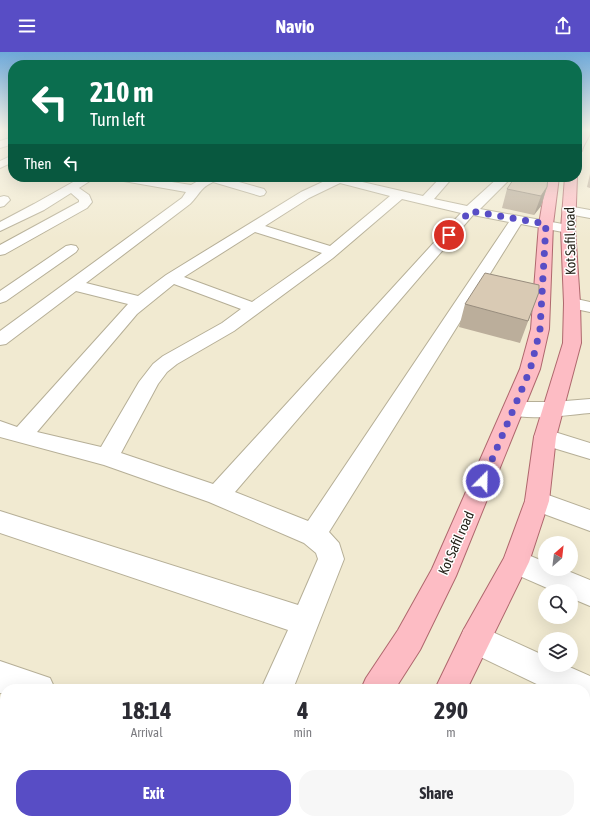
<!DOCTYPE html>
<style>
:root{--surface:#fff;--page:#f7f7f7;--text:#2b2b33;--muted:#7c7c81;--accent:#584dc5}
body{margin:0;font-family:"Asap Condensed",sans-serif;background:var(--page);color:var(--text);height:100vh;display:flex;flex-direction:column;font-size:15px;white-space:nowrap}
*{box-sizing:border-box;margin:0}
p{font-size:13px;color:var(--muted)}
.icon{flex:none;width:22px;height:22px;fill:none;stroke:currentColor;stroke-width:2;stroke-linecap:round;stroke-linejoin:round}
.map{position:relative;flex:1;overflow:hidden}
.panel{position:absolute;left:0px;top:632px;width:590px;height:140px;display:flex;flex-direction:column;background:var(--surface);border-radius:16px 16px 0 0;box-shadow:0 4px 16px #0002}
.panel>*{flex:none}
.guide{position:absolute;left:8px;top:8px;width:574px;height:122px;border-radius:16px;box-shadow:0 4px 16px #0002;background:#0b6e4f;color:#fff;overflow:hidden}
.needle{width:26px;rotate:28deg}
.buttons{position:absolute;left:538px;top:484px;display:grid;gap:8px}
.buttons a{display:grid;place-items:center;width:40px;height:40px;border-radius:50%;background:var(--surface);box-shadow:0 4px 16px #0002;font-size:20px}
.pin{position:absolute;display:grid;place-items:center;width:34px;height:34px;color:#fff;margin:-17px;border:2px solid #fff;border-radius:50%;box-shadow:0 1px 4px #0007}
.me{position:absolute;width:44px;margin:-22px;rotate:23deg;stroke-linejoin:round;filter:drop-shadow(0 0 3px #0008)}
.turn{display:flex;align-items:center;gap:14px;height:84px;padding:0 16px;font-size:18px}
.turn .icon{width:52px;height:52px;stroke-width:2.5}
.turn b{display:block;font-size:28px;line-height:34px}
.then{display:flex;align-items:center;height:38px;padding:0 16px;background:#0003;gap:8px;font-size:15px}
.eta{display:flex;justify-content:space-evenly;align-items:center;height:68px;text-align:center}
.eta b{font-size:24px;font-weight:700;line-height:28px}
.primary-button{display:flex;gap:8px;margin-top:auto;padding:8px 16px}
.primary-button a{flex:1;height:46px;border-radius:16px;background:var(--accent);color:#fff;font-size:16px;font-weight:700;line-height:46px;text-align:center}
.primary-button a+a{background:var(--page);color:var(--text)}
header{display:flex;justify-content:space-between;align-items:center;height:52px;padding:0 16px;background:var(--accent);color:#fff;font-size:18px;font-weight:700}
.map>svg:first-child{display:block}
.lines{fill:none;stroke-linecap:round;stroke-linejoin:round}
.minor-casing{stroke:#b6af97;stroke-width:2}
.major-casing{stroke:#af686d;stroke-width:2}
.minor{fill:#fff;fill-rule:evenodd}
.major{fill:#fdbcc4;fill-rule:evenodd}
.wall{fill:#bbae9b}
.shaded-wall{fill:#988d7e}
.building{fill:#d9cab4;stroke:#988d7e}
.route{stroke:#584dc5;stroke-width:7;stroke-dasharray:0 12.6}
.labels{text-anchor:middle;stroke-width:3;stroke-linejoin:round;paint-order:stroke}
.street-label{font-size:14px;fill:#211e15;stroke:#fff}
</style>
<header><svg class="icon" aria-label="menu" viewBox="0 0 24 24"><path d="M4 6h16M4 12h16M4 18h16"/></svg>Navio<svg class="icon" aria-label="share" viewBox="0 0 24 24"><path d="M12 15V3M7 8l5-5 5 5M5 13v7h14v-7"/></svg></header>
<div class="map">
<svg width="590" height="772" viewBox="0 0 590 772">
<rect width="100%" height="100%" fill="#f1ead1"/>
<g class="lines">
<!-- minor casing -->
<g class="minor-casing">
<path id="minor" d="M13 85V92L0 96V89Z
M13 103V110L0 116V109Z
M82 125H96L79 136 89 143 92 150 87 156 5 202 0 203V193L79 150V148L71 141 44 158 0 179V170L34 152Z
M112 125H140L191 133 205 125H221L264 137 266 140 264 143 260 144 213 130C200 136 200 142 190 152L86 231 138 244 166 223 301 140 329 127 328 125H348L358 129 423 144 441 125H453L434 147 467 154 499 125H512L480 157 568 173 573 174 575 177 573 180 568 181 521 172 329 480 339 491 344 507 293 637H261L288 578 0 481V459L298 553 318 507 316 501 304 491 209 450 104 413 0 385V369L17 375 128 252 76 239 6 292 0 293V279L182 146 186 140 118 128 114 127ZM340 131 390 144 330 194 265 174 309 146ZM402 147 461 161 213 432 121 401 158 332 167 320 177 312 234 279 333 206ZM473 163 509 170 308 469 235 440ZM255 180 322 201 252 250 184 225ZM174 232 241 257 222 271 163 304 153 312 139 330 101 395 37 380 137 262Z
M4 144 8 145 10 148 4 154 0 155V145Z
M568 154 590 158V166L563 161 562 158 563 155Z
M71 193 76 194 78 197 76 200 6 249 0 251V239L66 194Z
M572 246 590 250V260L566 255 564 251 566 247Z
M590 347V361C566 363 529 369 506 362L503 357 506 352 513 350H553Z
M545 377 590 391V407L537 391 534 385 537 379Z
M537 439 590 458V479L528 456 525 449 528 442Z
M516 498 545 510V517H563L590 528V554L571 546V539H554L506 518 503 510 506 502Z
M475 572 545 604V613H565L590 624V650L585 652V637H547L464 597 460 587 464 577Z
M0 609 50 626 55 637H5V642L0 641Z
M202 767H240L238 772H200Z
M526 767H571L573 772H528Z"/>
</g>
<!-- major casing -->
<g class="major-casing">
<path id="major" d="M582 79H590C590 86 583 92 582 99L577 102V87Z
M547 125H559L553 172 549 277 540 317 456 524 420 598 395 637H361L366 626 398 578 432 517 520 317 531 277 539 172Z
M565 125H577L575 177 580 251 581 291 556 385 549 449 529 510 467 637H435L464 577 504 506 525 449 534 385 563 291 564 251 561 177Z
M269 767H308L306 772H267Z
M354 767H394L392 772H352Z"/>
</g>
<!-- minor -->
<use href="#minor" class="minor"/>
<!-- major -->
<use href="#major" class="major"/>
</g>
<!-- wall -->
<path class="wall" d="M590 122V136L587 135Z
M547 135 541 154 534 163 502 156 507 137Z
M539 240 520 291 459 275 465 252Z"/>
<!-- shaded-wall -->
<path class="shaded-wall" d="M547 135 541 154 534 163 541 144Z"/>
<!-- building -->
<path class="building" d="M515 125H541L548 126 547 135 541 144 507 137Z
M485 221 539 233V240L528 269 465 252Z"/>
<!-- sky -->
<linearGradient id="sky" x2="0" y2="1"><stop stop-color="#6ea9d9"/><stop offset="0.42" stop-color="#f9f6ea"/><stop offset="1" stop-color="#f9f6ea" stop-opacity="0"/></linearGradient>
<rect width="590" height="187" fill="url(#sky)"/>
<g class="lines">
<!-- route -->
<path class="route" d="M449 183 470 159 546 172 540 277 536 295 530 318 483 429"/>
</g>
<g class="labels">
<!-- street labels -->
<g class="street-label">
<text transform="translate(570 189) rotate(-91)" y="5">Kot Safil road</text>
<text transform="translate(456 491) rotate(-66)" y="5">Kot Safil road</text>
</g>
</g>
</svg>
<div class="buttons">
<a><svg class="needle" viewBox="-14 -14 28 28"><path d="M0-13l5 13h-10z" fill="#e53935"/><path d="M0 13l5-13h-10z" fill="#7c7c81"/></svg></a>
<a><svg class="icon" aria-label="search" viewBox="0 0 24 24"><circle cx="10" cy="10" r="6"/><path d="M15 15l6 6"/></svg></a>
<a><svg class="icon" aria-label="layers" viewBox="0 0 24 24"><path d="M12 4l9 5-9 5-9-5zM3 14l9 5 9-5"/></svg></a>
</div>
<div class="pin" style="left:449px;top:183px;background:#d93025"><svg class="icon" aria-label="arrive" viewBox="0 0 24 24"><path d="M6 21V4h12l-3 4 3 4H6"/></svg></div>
<svg class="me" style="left:483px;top:429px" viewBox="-20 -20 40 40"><circle r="17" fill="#584dc5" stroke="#fff" stroke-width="3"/><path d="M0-11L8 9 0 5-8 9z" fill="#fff"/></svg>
<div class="guide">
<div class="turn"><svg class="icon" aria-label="left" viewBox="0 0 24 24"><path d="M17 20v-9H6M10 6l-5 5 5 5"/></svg><div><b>210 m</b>Turn left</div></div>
<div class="then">Then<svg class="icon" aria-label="left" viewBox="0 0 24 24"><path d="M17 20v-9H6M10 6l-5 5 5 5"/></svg></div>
</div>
<section class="panel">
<div class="eta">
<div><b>18:14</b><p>Arrival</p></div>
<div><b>4</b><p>min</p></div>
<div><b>290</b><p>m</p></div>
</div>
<div class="primary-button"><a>Exit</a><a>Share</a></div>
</section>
</div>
